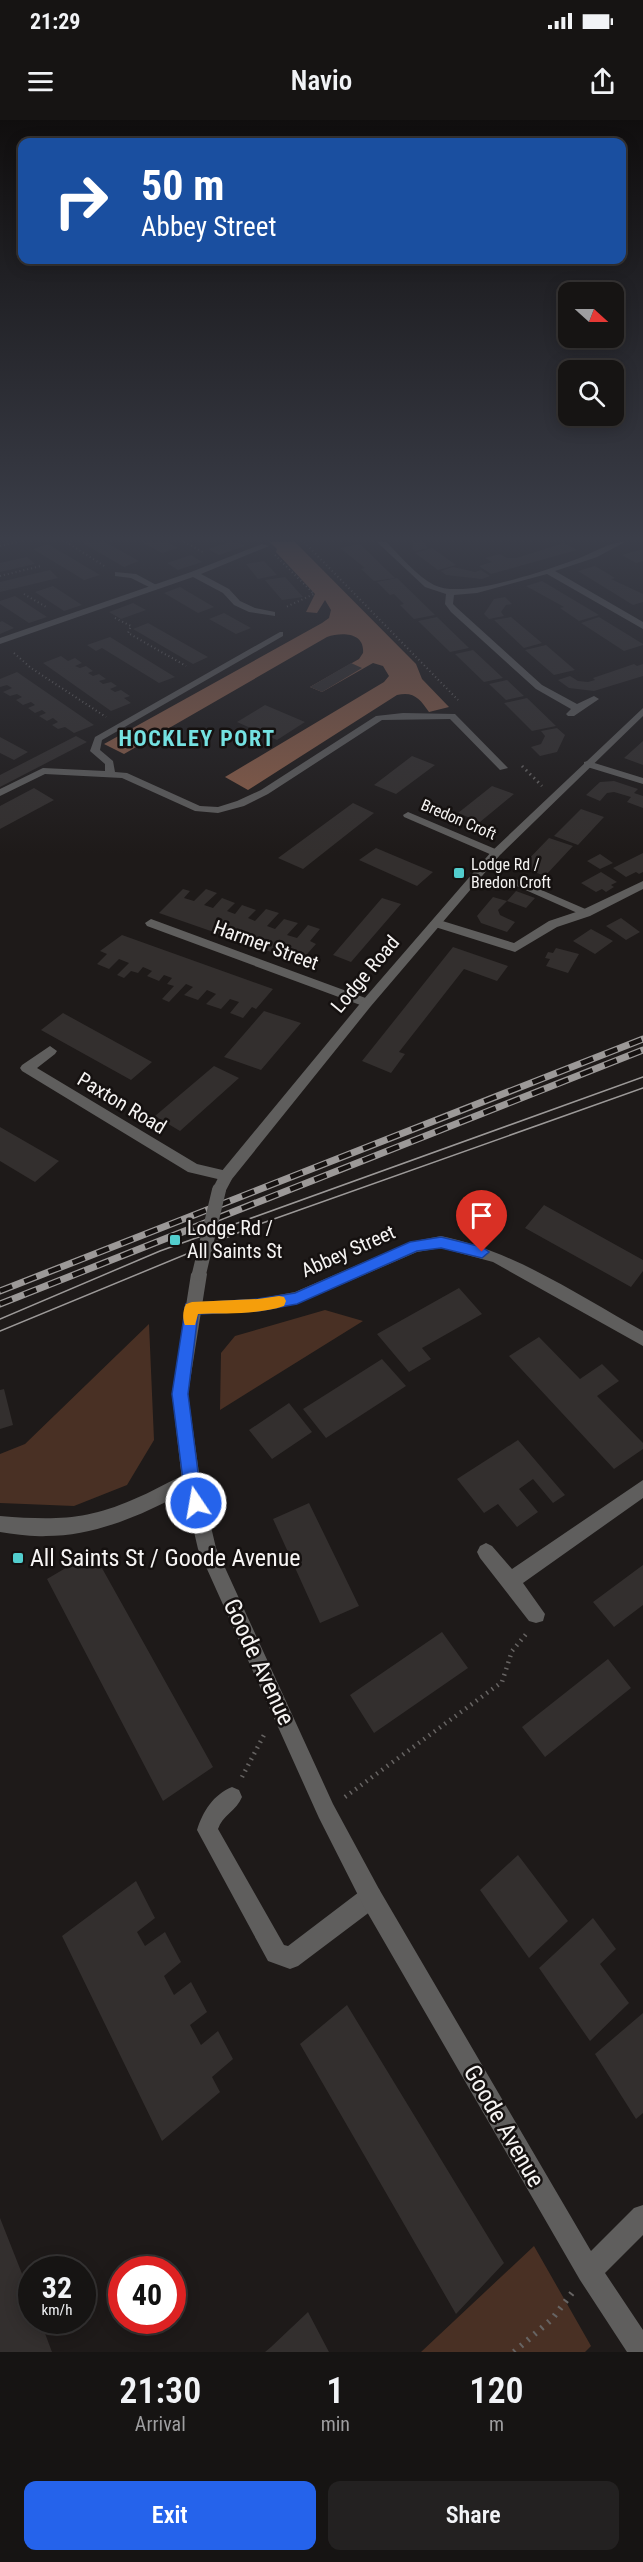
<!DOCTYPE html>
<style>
:root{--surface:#161413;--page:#232121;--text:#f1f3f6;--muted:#9e9ea0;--line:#353333;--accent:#2563eb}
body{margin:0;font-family:"Roboto Condensed",sans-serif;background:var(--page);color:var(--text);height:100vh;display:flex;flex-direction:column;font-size:22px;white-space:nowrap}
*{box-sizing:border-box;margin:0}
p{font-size:20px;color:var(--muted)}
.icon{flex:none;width:33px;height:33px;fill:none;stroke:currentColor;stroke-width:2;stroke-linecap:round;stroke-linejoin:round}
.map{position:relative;height:2232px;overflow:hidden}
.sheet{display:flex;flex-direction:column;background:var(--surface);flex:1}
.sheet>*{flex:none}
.hud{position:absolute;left:18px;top:18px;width:608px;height:126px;border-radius:12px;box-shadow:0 3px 15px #0003,0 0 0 2px var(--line);background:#1a4fa0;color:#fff;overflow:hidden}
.needle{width:39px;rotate:111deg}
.buttons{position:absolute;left:558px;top:162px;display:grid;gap:12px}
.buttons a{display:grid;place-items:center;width:66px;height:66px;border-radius:12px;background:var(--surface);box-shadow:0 3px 15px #0003,0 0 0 2px var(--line);font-size:30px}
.speed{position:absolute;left:18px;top:2136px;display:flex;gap:12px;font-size:30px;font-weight:700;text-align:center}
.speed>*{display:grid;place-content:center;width:78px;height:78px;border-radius:50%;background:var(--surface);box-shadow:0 3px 15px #0003,0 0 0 2px var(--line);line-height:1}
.speed small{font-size:15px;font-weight:400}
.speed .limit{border:9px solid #d22;background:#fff;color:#111}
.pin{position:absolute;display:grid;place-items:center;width:51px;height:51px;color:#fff;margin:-62px -26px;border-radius:50% 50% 50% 0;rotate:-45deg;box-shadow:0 0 6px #0007}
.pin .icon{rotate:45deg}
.me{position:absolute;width:66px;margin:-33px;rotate:348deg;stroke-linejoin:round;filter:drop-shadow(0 0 4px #0008)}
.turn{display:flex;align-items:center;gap:21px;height:126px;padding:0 24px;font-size:27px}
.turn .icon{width:78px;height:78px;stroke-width:2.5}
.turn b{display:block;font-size:42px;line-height:51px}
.eta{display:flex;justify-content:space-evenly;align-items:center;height:102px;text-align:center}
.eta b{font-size:36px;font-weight:600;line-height:42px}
.action{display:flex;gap:12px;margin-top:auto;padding:12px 24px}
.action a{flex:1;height:69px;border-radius:12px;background:var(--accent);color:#fff;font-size:24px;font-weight:600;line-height:69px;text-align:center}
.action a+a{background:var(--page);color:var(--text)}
.status{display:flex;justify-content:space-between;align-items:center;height:42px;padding:0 30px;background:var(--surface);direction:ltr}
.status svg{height:16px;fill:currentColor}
header{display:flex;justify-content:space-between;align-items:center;height:78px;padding:0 24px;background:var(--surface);font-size:27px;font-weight:600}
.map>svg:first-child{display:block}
.green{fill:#493024}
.water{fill:#8a5d48}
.building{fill:#332f2e}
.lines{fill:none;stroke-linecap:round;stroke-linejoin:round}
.path-far3{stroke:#676463;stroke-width:2;stroke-dasharray:1 3;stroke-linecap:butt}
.path-far2{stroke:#676463;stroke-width:3;stroke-dasharray:1.5 4;stroke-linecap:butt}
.path-far1{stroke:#676463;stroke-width:4.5;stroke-dasharray:1.5 5;stroke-linecap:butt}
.path{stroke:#676463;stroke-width:6;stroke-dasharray:2 7;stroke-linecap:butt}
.service{fill:#5f5e5d;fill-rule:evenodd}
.minor{fill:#5f5e5d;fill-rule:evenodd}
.tertiary{fill:#5f5e5d;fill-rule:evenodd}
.tram{stroke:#9c9998;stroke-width:1.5}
.rail-casing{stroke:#9c9998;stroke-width:7}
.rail{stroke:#151110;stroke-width:4.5;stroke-dasharray:13;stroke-linecap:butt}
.tertiary-bridge{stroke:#5f5e5d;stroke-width:14}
.route{fill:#2563eb;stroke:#184099;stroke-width:1.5}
.slow{fill:#f59e0b}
.poi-dot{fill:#52cdcd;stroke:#151110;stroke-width:2}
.labels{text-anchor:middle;stroke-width:5;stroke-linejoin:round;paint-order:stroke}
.far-street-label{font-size:16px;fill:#f6f4f3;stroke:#151110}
.far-poi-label{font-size:16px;fill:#f6f4f3;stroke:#151110;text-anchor:start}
.street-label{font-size:20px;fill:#f6f4f3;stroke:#151110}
.poi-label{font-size:20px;fill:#f6f4f3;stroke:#151110;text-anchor:start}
.far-district-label{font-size:22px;font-weight:bold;letter-spacing:1.5px;fill:#75e2e2;stroke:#151110}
.near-poi-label{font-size:24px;fill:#f6f4f3;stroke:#151110;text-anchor:start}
.near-street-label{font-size:24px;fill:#f6f4f3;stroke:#151110}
</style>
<div class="status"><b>21:29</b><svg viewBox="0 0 49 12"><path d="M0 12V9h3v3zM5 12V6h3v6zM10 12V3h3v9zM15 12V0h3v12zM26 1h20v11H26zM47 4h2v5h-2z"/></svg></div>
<header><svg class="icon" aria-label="menu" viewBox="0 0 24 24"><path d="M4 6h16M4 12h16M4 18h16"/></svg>Navio<svg class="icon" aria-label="share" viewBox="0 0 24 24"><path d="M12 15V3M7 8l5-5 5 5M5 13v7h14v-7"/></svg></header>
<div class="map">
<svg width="643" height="2232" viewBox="0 0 643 2232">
<rect width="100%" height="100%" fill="#1e1a19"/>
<!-- green -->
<path class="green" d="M325 1190 363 1201 220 1290 221 1233 235 1216Z
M149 1204 154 1320 127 1365 74 1386 0 1383V1334L25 1324Z
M534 2126 591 2226 585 2232H421Z"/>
<!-- water -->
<path class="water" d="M270 422H295L416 544 422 559 449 587 429 592C420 579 414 571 397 575L248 670 225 657 384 562 389 556 383 546 373 543 322 572 310 567 359 539 363 533C365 512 341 512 327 517L124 634 104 624 322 503 329 498 331 490 325 480 317 493 306 492 315 474 276 432 277 429Z"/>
<!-- building -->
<path class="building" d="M81 422H105L139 441 124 447Z
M141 422H167L178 428 162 433Z
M230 422H237L245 426 219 435 208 429Z
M413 422H426L425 425 428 428 415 431 411 428 413 427Z
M564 423 577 430 491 454 479 446 492 442 485 438 500 434 507 438H516Z
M48 424 100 455 84 460 33 429Z
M360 424 395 458 374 461 361 449 365 448 340 428Z
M432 428 456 445 438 450 415 433Z
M639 430H643V441L636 443 622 435Z
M191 435 202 442 178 450 167 443Z
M27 437 35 444 0 452V443Z
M264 441 277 455 258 459 246 444Z
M595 446 615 458 611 459 643 474V482L633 485 578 451Z
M453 447 475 452 481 450 490 456 482 459 446 455 441 451Z
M50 450 58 458 0 472V462Z
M285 457 303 477 282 480 265 460Z
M397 458 435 495 414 499 400 485 404 484 394 474 390 475 377 462Z
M542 461 599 495 579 501 560 488 564 487 526 466Z
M53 466 82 485 64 491 35 472Z
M180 467 214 487 198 493 164 473Z
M15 476 47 497 29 503 0 484V481Z
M505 477 512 484 506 485 501 492 504 496 489 499 484 494 494 479Z
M133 483 146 490 121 499 109 492Z
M224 493 251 508 236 514 209 499Z
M437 497 469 528 450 532 418 501Z
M511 497 542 523 524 528 494 500Z
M599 497 643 524V525L624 531 581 503Z
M2 501 14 508 0 514V502Z
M148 503 208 537 193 544 133 509Z
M110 517 175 557 159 563 102 528 96 531 87 525Z
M546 525 575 550 554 555 525 530Z
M473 530 503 558 484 562 455 534Z
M61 536 68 541 75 538 82 543 75 546 80 548 86 546 93 551 88 553 93 556 99 554 106 559 99 561 103 564 111 562 117 566 110 569 115 572 121 570 130 576 124 578 131 583 111 591 43 543Z
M351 543 362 548 322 572 310 567Z
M634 544 637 546 643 544V556L594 571 569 568 558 560 570 556 578 561 588 562 595 560 593 558Z
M17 552 94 605 74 613 65 607 58 609 52 605 58 602 53 598 47 601 39 596 46 593 42 590 35 593 28 588 35 585 31 582 23 585 16 580 22 577 17 574 10 576 3 572 12 568 7 565 0 567V559Z
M507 560 524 576 506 580 489 564Z
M527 578 556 606 532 611 504 583Z
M265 585 305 602 277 620 237 602Z
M557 608 565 615 557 632 540 636 531 627 541 624 545 616 541 611Z
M76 616 87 622 0 667V655Z
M0 617 28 632 14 640 0 633Z
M643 621V645L624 638Z
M412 636 435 645 396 674 374 665Z
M614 661 638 669 634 673 643 676V688L627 682 631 677 614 672 607 673 600 681 586 675 600 662Z
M492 666 514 674 480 702 458 693Z
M34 668 54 680 0 709V686Z
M353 683 374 693 303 749 278 738Z
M581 689 604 697 578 725 554 716Z
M549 718 573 726 545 756 521 747Z
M376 728 433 752 417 766 359 740Z
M643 733V752L639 754 636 752 626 757 613 748Z
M600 734 613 743 600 749 587 741Z
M601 752 617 762 611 765 614 767 606 772 602 769 596 772 581 763Z
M183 769 190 771 184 778 194 781 206 769 217 773 204 785 213 788 222 778 235 783 227 791 235 794 242 785 256 790 248 798 255 801 266 789 279 793 267 806 275 809 284 799 298 803 287 815 297 818 308 805 320 809 310 821 316 824 300 842 159 793Z
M516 771 535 778 526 788 507 781Z
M493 777 507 781 498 790 500 795 515 802 507 812 481 803 477 796Z
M382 778 401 784 351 842 333 835Z
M621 798 640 812 626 820 606 806Z
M591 809 613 821 595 834 573 821Z
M122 815 273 869 256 889 252 887 243 898 230 893 239 882 230 879 221 889 206 884 216 874 207 870 198 880 184 875 193 867 186 864 169 882 162 879 174 866 167 864 172 858 164 855 159 861 147 856 152 851 143 847 138 853 131 851 124 858 117 855 129 843 119 839 109 849 97 844 107 834 100 831Z
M453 827 508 846 497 861 464 849 399 932 405 934 391 953 362 941Z
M556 828 579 834 568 853 546 846 550 839 545 838 548 832 553 833Z
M264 891 301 903 261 950 224 937Z
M63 893 152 942 131 960 41 910Z
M214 946 239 958 180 1011 155 996Z
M0 1007 59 1041 35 1062 0 1041Z
M544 1085 643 1140V1151L631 1167 525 1108Z
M459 1168 482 1194 422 1228 431 1239 409 1252 377 1214Z
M539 1217 580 1259 602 1244 619 1261 597 1276 643 1323V1329L614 1349 509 1236Z
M382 1239 406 1266 326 1318 303 1289Z
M4 1269 13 1305 0 1309V1270Z
M289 1283 312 1312 272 1339 249 1310Z
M518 1320 565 1375 553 1383 533 1359 519 1369 538 1392 517 1407 498 1384 484 1393 457 1359Z
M309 1383 359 1486 320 1503 273 1399Z
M93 1432 213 1647 163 1681 47 1459Z
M643 1445V1485L614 1507 593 1482Z
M442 1512 468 1548 374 1613 350 1575Z
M608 1539 631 1568 545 1637 522 1607Z
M518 1735 568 1801 529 1838 480 1770Z
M136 1761 155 1798 137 1812 145 1826 165 1812 181 1842 164 1856 174 1875 191 1862 207 1892 190 1905 201 1925 218 1911 233 1939 212 1957 220 1972 162 2021 62 1816Z
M593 1798 616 1829 600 1844 629 1883 590 1921 539 1848Z
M347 1885 504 2143 456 2194 300 1924Z
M643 1893V1993L636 1999 595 1934Z
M0 2098 32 2179V2200H40L52 2232H0Z
M308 2192 329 2232H265L271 2227Z"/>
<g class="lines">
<!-- path-far3 -->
<path class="path-far3" d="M66 422 106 447
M184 422 203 432
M304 422 458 580
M0 426 18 422
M275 435 314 474 286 487
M0 456 41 446
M24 474 46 487
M115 498 131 506 128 513 186 546
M14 533 31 548 106 597"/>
<!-- path-far2 -->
<path class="path-far2" d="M522 646 542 666"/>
<!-- path-far1 -->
<path class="path-far1" d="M242 1657 265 1613
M345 1677 502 1562 512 1531 527 1513"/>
<!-- path -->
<path class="path" d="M514 2232 552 2199 572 2173"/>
<!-- service -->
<path class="service" d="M115 452 136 454 160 467 153 469 131 458 115 456Z
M280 512H283V516L102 620 100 630 113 641 115 652 127 653 200 686 218 687 237 681 261 670 376 596 403 593 455 594 508 648 500 650 450 599 382 600 268 674 244 686 218 693 195 691 122 658 45 654 0 676V669L43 648 105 651V644L90 631 95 617Z
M516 759 590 791 591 793 586 796 582 795 512 764V760Z"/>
<!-- minor -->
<path class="minor" d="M377 422H386C400 435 416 456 434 465 464 480 546 450 577 439 593 433 609 422 625 422L597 437 555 451 643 502V509L547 454 477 473 454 475 453 484 457 488 542 565 577 584 594 576 599 579 574 596H568L566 594 571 589 536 569 451 492 445 484 446 474 425 467Z
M262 424 269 426 201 454 229 469 240 481 255 488 275 492V496L249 492 234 485 223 473 193 457 0 524V518L191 452Z
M588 641 643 658V664L584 646V642Z
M408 692 500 731 502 733 496 736 492 735 404 697 403 695Z
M643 761V769L590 796 557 807 515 832 432 806 430 803 436 799 514 823 549 801 582 790Z
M151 799 371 880 373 883 367 887 363 886 147 806 145 803Z
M50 926 57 931 55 934 37 948 197 1044 231 1052 233 1056 231 1060 226 1061 188 1052 22 951 20 948 22 945Z
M441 1116C514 1131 578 1175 643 1211V1226L493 1142 441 1128 417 1132 297 1184 258 1191 192 1194 186 1193 184 1188 186 1183 192 1182 258 1179 295 1172 410 1122Z
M191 1352 197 1354 200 1360 197 1366C150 1391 100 1416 46 1416 31 1417 15 1414 0 1412V1396C51 1400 84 1401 132 1380 152 1372 171 1360 191 1352Z
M643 1360V1378L523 1463 545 1494 543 1501 536 1503 529 1501 480 1438 477 1432 480 1426 486 1423 492 1426 512 1449Z
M232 1667 239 1670 242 1677C237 1690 222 1696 218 1709L284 1825 288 1826 363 1769 371 1766 379 1769 382 1777 379 1785 298 1846 290 1849 268 1841 197 1710C203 1691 213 1675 232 1667Z"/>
<!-- tertiary -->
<path class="tertiary" d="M643 588V596L500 735 371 886 232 1059 224 1074H214L212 1070 221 1052 363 880 492 731Z
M199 1148 204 1150 207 1154 188 1274 200 1360 216 1428 333 1684 379 1769 591 2131 634 2088 643 2085V2115L605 2153 643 2210V2232H627L580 2160 363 1785 319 1698 198 1429 182 1360 172 1274 191 1154 194 1150Z"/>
<!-- tram -->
<path class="tram" d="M0 1199 160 1131 643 957
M0 1211 257 1105 643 968"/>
<!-- rail casing -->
<g class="rail-casing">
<path id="rail" d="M0 1171 643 919
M0 1184 643 930"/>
</g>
<!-- rail -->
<use href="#rail" class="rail"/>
<!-- tertiary-bridge -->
<path class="tertiary-bridge" d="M199 1154 219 1070"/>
</g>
<!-- sky -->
<linearGradient id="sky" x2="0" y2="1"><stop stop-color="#100e0e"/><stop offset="0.57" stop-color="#3b3e49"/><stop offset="1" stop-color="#3b3e49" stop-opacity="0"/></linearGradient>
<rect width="643" height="734" fill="url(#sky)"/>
<!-- route -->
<path class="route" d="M441 1117 482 1127 489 1132 482 1138 441 1128 417 1131 297 1184 258 1191 198 1194 188 1274 199 1360 204 1383 202 1388 196 1391 190 1388 183 1360 172 1274 186 1184 258 1179 295 1173 410 1122Z"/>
<!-- slow -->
<path class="slow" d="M279 1176 284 1177 286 1181 284 1186C257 1195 226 1193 198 1194L195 1205H185C182 1198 183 1190 186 1184L192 1182 258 1179Z"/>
<!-- markers -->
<g class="poi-dot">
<rect x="453" y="747" width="12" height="12" rx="3"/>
<rect x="169" y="1114" width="12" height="12" rx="3"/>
<rect x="12" y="1432" width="12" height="12" rx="3"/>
</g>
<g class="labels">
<!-- far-street labels -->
<g class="far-street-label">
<text transform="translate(459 699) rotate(23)" y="6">Bredon Croft</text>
</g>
<!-- far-poi labels -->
<g class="far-poi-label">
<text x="471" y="750">Lodge Rd /<tspan x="471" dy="18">Bredon Croft</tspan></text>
</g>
<!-- street labels -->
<g class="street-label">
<text transform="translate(266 825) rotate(20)" y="7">Harmer Street</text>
<text transform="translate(365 854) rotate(-50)" y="7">Lodge Road</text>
<text transform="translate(122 983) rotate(31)" y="7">Paxton Road</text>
<text transform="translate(348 1131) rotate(-24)" y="7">Abbey Street</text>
</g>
<!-- poi labels -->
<g class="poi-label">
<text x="187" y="1115">Lodge Rd /<tspan x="187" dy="23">All Saints St</tspan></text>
</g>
<!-- far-district labels -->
<g class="far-district-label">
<text x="197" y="626">HOCKLEY PORT</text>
</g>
<!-- near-poi labels -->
<g class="near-poi-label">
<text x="30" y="1446">All Saints St / Goode Avenue</text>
</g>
<!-- near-street labels -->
<g class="near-street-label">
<text transform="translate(259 1542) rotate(65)" y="8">Goode Avenue</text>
<text transform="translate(504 2006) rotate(60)" y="8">Goode Avenue</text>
</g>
</g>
</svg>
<div class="buttons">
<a><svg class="needle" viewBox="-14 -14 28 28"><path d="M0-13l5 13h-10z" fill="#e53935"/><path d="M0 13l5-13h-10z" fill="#9e9ea0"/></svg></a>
<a><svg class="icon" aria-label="search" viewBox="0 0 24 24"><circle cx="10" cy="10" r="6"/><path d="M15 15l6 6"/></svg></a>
</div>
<div class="speed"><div>32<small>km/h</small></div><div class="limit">40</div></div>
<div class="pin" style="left:482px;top:1132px;background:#d93025"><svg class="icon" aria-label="arrive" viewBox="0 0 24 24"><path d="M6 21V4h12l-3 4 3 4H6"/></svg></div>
<svg class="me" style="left:196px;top:1383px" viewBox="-20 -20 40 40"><circle r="17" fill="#2563eb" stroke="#fff" stroke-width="3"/><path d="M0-11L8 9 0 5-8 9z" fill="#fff"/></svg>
<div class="hud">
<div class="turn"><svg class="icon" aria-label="right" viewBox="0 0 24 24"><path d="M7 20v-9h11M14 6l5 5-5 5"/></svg><div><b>50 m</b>Abbey Street</div></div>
</div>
</div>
<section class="sheet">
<div class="eta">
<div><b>21:30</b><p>Arrival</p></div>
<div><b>1</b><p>min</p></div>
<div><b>120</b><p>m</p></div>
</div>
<div class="action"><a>Exit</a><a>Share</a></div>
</section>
